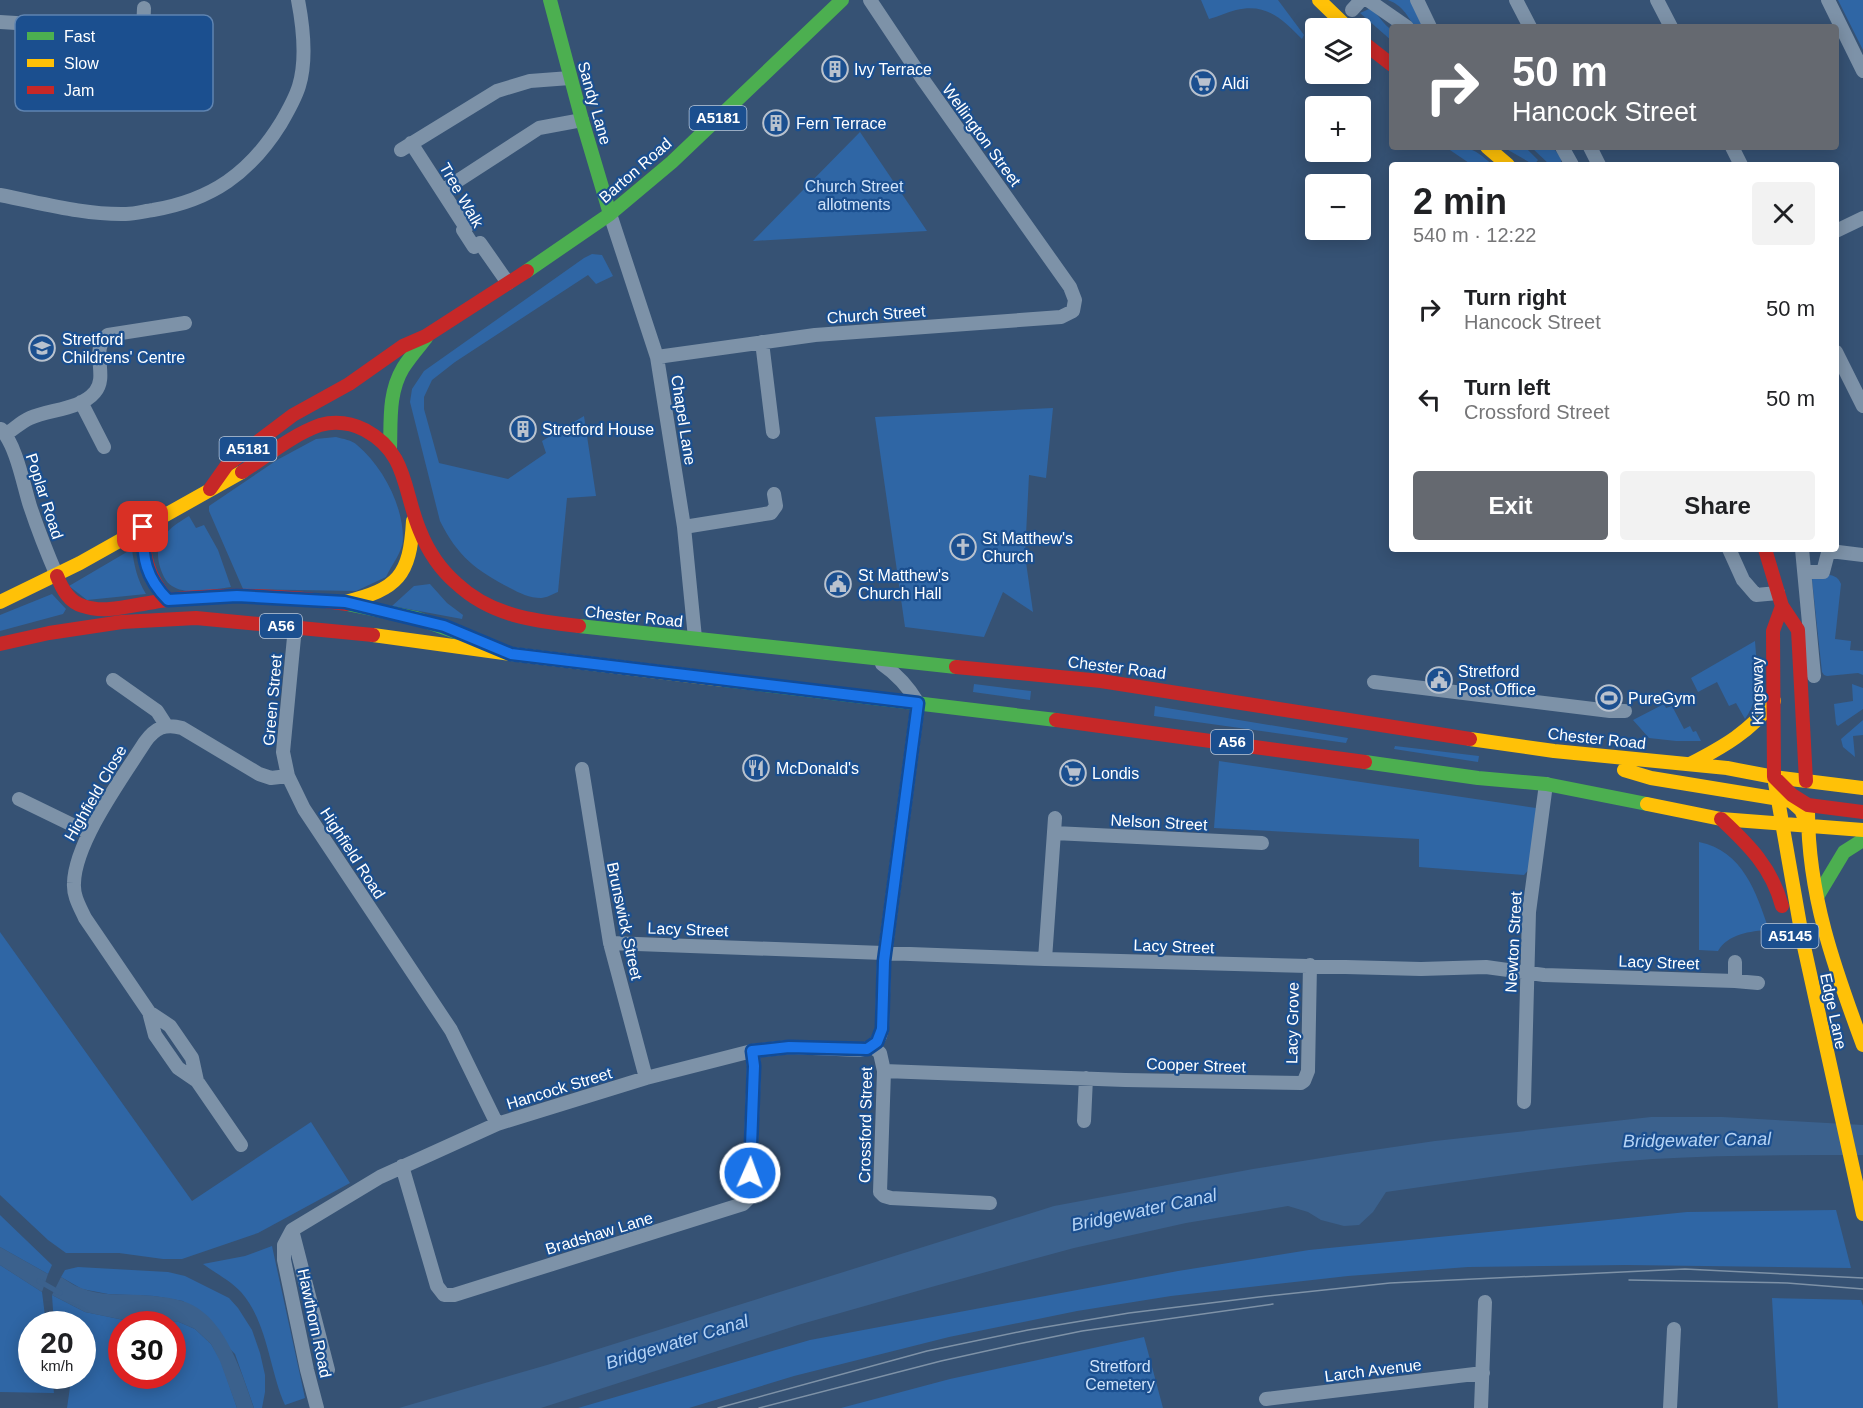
<!DOCTYPE html>
<meta charset="utf-8">
<style>
:root{--surface:#fff;--page:#f2f2f2;--text:#202124;--muted:#757577;--accent:#656970}
body{margin:0;font-family:Helvetica,sans-serif;background:var(--page);color:var(--text);height:100vh;display:flex;flex-direction:column;font-size:22px;white-space:nowrap}
*{box-sizing:border-box;margin:0}
p{font-size:20px;color:var(--muted)}
.icon{flex:none;width:33px;height:33px;fill:none;stroke:currentColor;stroke-width:2;stroke-linecap:round;stroke-linejoin:round}
.map{position:relative;flex:1;overflow:hidden}
.panel{position:absolute;left:1389px;top:162px;width:450px;height:390px;display:flex;flex-direction:column;background:var(--surface);border-radius:6px;box-shadow:0 3px 15px #0003}
.panel>*{flex:none}
.top-card{position:absolute;left:1389px;top:24px;width:450px;height:126px;border-radius:6px;box-shadow:0 3px 15px #0003;background:#656970;color:#fff;overflow:hidden}
.tools{position:absolute;left:1305px;top:18px;display:grid;gap:12px}
.tools a{display:grid;place-items:center;width:66px;height:66px;border-radius:6px;background:var(--surface);box-shadow:0 3px 15px #0003;font-size:30px}
.speed{position:absolute;left:18px;top:1311px;display:flex;gap:12px;font-size:30px;font-weight:700;text-align:center}
.speed>*{display:grid;place-content:center;width:78px;height:78px;border-radius:50%;background:var(--surface);box-shadow:0 3px 15px #0003;line-height:1}
.speed small{font-size:15px;font-weight:400}
.speed .limit{border:9px solid #d22;background:#fff;color:#111}
.pin{position:absolute;display:grid;place-items:center;width:51px;height:51px;color:#fff;margin:-26px;border-radius:12px;box-shadow:0 3px 9px #0006}
.me{position:absolute;width:66px;margin:-33px;rotate:2deg;stroke-linejoin:round;filter:drop-shadow(0 0 4px #0008)}
.turn{display:flex;align-items:center;gap:21px;height:126px;padding:0 24px;font-size:27px}
.turn .icon{width:78px;height:78px;stroke-width:2.5}
.turn b{display:block;font-size:42px;line-height:51px}
.round{display:grid;place-items:center;flex:none;width:63px;height:63px;border-radius:6px;background:var(--page)}
.head{display:flex;align-items:center;justify-content:space-between;height:102px;padding:0 24px}
h1{font-size:36px;font-weight:700;line-height:45px}
.primary-button{display:flex;gap:12px;margin-top:auto;padding:12px 24px}
.primary-button a{flex:1;height:69px;border-radius:6px;background:var(--accent);color:#fff;font-size:24px;font-weight:700;line-height:69px;text-align:center}
.primary-button a+a{background:var(--page);color:var(--text)}
ul{padding:0;list-style:none}
li{display:flex;align-items:center;gap:18px;height:90px;padding:0 24px}
li div{flex:1}
li b{display:block;font-size:22px}
li em{font-style:normal}
.map>svg:first-child{display:block}
.green{fill:#2f66a5;fill-rule:evenodd}
.water{fill:#3b618d}
.lines{fill:none;stroke-linecap:round;stroke-linejoin:round}
.stream{stroke:#3b618d;stroke-width:5}
.street{stroke:#7d92a8;stroke-width:14}
.fast{stroke:#4caf50;stroke-width:14}
.slow{stroke:#ffc107;stroke-width:14}
.jam{stroke:#c62828;stroke-width:14}
.tram{stroke:#7e92a7;stroke-width:1.5}
.route-casing{stroke:#114b97;stroke-width:15}
.route{stroke:#1a73e8;stroke-width:10}
.labels{text-anchor:middle;stroke-width:4.5;stroke-linejoin:round;paint-order:stroke}
.shield{fill:#1b4f8f;stroke:#bbcadd;stroke-width:1.5}
.shield-label{font-size:15px;font-weight:bold;fill:#fff}
.poi-label{font-size:16px;fill:#fff;stroke:#1b4f8f;text-anchor:start}
.street-label{font-size:16px;fill:#fff;stroke:#1b4f8f}
.park-label{font-size:16px;fill:#cfe3fa;stroke:#1b4f8f}
.water-label{font-size:18px;font-style:italic;fill:#b5d3f5;stroke:#1b4f8f}
.key{fill:#1b4f8f;stroke:#5f84b1;stroke-width:1.5}
.key-label{font-size:16px;fill:#fff}
</style>
<div class="map">
<svg width="1863" height="1408" viewBox="0 0 1863 1408">
<rect width="100%" height="100%" fill="#365274"/>
<!-- green -->
<path class="green" d="M1201 0H1278L1304 35 1302 39C1282 19 1267 3 1236 10 1227 12 1218 17 1209 19Z
M1388 0H1415L1424 27H1415C1406 14 1403 6 1388 0Z
M1838 0H1863V50Z
M1369 9C1379 13 1382 24 1392 30V41L1360 13Z
M860 132 927 231 753 241Z
M1449 147C1473 147 1475 150 1493 165H1472L1447 148Z
M1503 147H1525L1538 160 1534 165Z
M1531 147H1552L1561 157V165H1550Z
M592 254 602 255 613 276 596 284 588 275 455 362 432 380 424 397V409L439 463 508 479 546 453 542 441 584 416 596 496 567 498 558 592C553 594 546 598 541 598 530 598 519 593 510 588 476 570 458 557 440 521L410 402 412 389 424 371 584 258Z
M1053 408 1046 478 1029 475 1025 555 1033 612 1003 592 984 637 905 627 875 417Z
M336 437C343 439 352 440 357 445 383 467 403 505 403 539 403 551 391 566 386 577L356 591 243 589 209 511V506L277 460 316 439Z
M189 516 196 528 204 525 218 550 231 587C215 589 187 596 172 586 165 582 162 573 160 567 152 540 169 528 189 516Z
M132 549C134 565 137 579 146 594L87 600 69 586Z
M1814 575C1824 575 1837 572 1841 584L1835 639 1851 641 1850 650 1863 651V675L1858 673 1827 676 1824 675 1822 672 1812 580Z
M430 584 447 603 463 615 462 619 392 606 414 586Z
M52 594 66 609 63 614 0 631V615Z
M1755 641C1757 670 1762 695 1745 719L1736 703 1729 706 1717 682 1698 692 1691 678Z
M974 684 1031 691 1030 700 973 692Z
M1852 684 1863 688V709L1838 726 1836 724 1834 704 1853 701Z
M1664 704 1666 708 1672 706 1684 729 1690 726 1693 732 1696 731 1701 741H1676L1649 738 1633 720Z
M1155 706 1348 738 1346 743 1154 716Z
M1863 720V735L1853 736 1855 757 1843 747 1841 739Z
M1395 746 1479 756 1478 762 1394 749Z
M1219 761 1536 808 1531 867 1524 875 1419 867V839L1214 828Z
M1699 842C1743 851 1756 892 1769 930 1750 931 1728 934 1718 951L1699 950Z
M0 932 192 1201 311 1122 350 1183 258 1233 182 1259H163L119 1253H66L48 1240 0 1195Z
M1836 1210 1851 1268 1626 1265 1468 1267 1348 1276 1171 1296 1077 1311 949 1337 794 1376 689 1408H578L810 1340 1178 1271 1309 1250 1687 1212Z
M0 1215 52 1265 48 1274 0 1247Z
M272 1246 305 1398 285 1405C269 1369 268 1323 241 1292 231 1281 215 1273 203 1264L245 1256Z
M0 1265 42 1292 46 1324H32V1376H52L54 1393 0 1392Z
M78 1267 168 1272 185 1276 229 1298 238 1308 252 1330 260 1353 265 1375V1392L262 1408H254L235 1354 183 1301 154 1296 108 1294 82 1289 61 1277 65 1270Z
M52 1295 85 1312 124 1320 179 1322 195 1329 211 1344 221 1361 237 1408H67L70 1387 68 1376H82V1324H57L53 1310ZM122 1324H172V1376H122Z
M1772 1298 1861 1300 1863 1306V1408H1778Z
M1144 1337 1163 1408H841L950 1379Z"/>
<!-- water -->
<path class="water" d="M1651 1117H1722L1863 1125V1155C1793 1155 1723 1155 1653 1159 1564 1165 1474 1180 1386 1192L1373 1212 1359 1225 1344 1226 1321 1220 1308 1212 1288 1206 1186 1223 1074 1248 935 1286 798 1325 541 1408H399L547 1365 1054 1206 1253 1169 1346 1154 1435 1141Z
M0 1247 48 1274 42 1292 0 1265Z
M61 1277C68 1281 74 1286 81 1288 99 1296 122 1294 141 1295 154 1296 169 1297 182 1301 224 1313 241 1371 254 1408H237L220 1361 211 1344 195 1329 179 1322 124 1320 85 1312 52 1295Z"/>
<g class="lines">
<!-- stream -->
<path class="stream" d="M39 1281 60 1293"/>
<!-- street -->
<path class="street" d="M1368 0 1407 27
M1417 0 1430 27
M1516 0 1530 27
M1657 0 1671 27
M1828 0 1863 71
M1352 10 1361 0
M0 22 143 31
M142 54 144 8
M411 143 466 228 463 230 474 247 480 243 508 283
M1562 147 1572 165
M1590 147 1599 165
M1732 147 1741 165
M401 150 497 91 530 81 570 78
M442 191 539 128 582 120
M0 195C42 203 84 215 126 214 135 214 145 211 153 210 212 200 250 173 281 123 288 111 295 99 299 86 307 60 303 26 298 0
M610 214 657 357 684 527 695 638
M1836 231 1863 218
M762 342 773 432
M1836 352 1863 406
M657 357 815 335 1061 317 1073 311 1075 300 1070 287 924 81 870 0
M81 402 104 447
M1 429C17 447 23 484 30 506 38 530 47 553 57 576
M6 434C14 429 21 422 30 418 50 409 80 410 95 392 109 376 89 349 108 335L185 323
M684 527 771 513 776 506 774 494
M1729 549 1743 580 1756 595 1778 593
M1802 549 1814 676
M1830 551 1863 555
M1805 572H1823L1829 549
M295 627 283 752 288 776 304 809 451 1030 497 1124
M113 680 157 711 166 725
M1374 682 1610 711H1625
M582 769 610 943 646 1078
M19 799 89 833
M1054 833 1262 843
M610 943 1045 959 1421 969 1486 967 1544 975 1735 981 1758 983
M1045 959 1055 818
M1735 962V981
M149 1012 170 1026 192 1058 197 1081
M873 1047 880 1036 882 1029 884 961 918 703C908 686 898 675 882 664
M873 1047 880 1053 884 1071 880 1192 884 1196 891 1198 990 1203
M884 1071 1125 1080 1301 1083 1304 1081 1308 1071 1310 965
M1524 1102 1529 912 1546 784
M1084 1121 1086 1078
M241 1145 197 1081 178 1068 155 1035 149 1012 85 918C80 907 73 896 74 883 75 842 122 778 145 742 155 728 165 723 182 728L259 774 271 778 288 776
M402 1166 437 1286 444 1295H454L743 1204 749 1198 754 1066 752 1051
M292 1230 328 1370
M1266 1399 1483 1373
M317 1408 307 1370 284 1260V1245L292 1230 380 1177 497 1124 646 1078 752 1051 789 1047 860 1050 873 1047
M1481 1408 1485 1302
M1670 1408 1674 1329"/>
<!-- fast -->
<path class="fast" d="M550 0 582 120 610 214
M527 271 610 214 672 162 842 0
M390 450C391 422 388 393 403 368 410 357 418 348 426 338
M347 604 416 618 478 640
M579 626 956 667
M724 680 1056 720
M1365 762 1478 778 1546 784 1647 804
M1817 897 1844 852 1863 840"/>
<!-- slow -->
<path class="slow" d="M1319 0 1348 28
M1487 147 1508 165
M0 602 80 563 242 472
M345 602C398 589 410 576 413 521
M373 635 511 654 724 680
M1470 739 1554 751 1727 768 1774 777 1863 788
M1690 764C1725 746 1749 732 1774 701
M1624 770 1651 778 1791 801 1801 810 1808 826
M1774 777 1803 942 1863 1214
M1647 804 1721 819 1863 830
M1808 811C1808 895 1834 967 1863 1045"/>
<!-- jam -->
<path class="jam" d="M1360 40 1392 65
M242 472C267 456 292 435 320 425 335 421 351 423 365 430 408 453 403 491 420 531 428 551 440 569 456 583 491 616 534 621 579 626
M210 489 227 465 293 415 349 384 403 346 426 336 527 271
M143 527C143 556 148 578 168 600
M1765 549 1782 606 1798 630 1806 781
M57 576C62 589 69 602 83 606 105 614 132 605 155 602 170 599 186 598 201 597 250 594 298 597 347 604
M1782 606 1773 631 1774 777 1792 795 1808 805 1863 812
M0 644 49 633 122 622 196 618 373 635
M956 667 1101 681 1470 739
M1056 720 1365 762
M1721 819C1749 845 1772 868 1782 906"/>
<!-- tram -->
<path class="tram" d="M1629 1280 1787 1283 1863 1289
M718 1408 927 1351 1028 1330 1129 1313 1259 1297 1390 1283 1685 1269 1863 1278
M759 1408 941 1361 1018 1344 1082 1331 1273 1304"/>
</g>
<g class="lines">
<!-- route casing -->
<g class="route-casing">
<path id="route" d="M143 527C142 558 146 578 168 600L237 596 345 602 444 626 511 654 918 703 884 961 882 1029 877 1042 867 1049 789 1047 752 1051 754 1066 750 1173"/>
</g>
<!-- route -->
<use href="#route" class="route"/>
</g>
<!-- icons -->
<defs>
<g id="building-ring" transform="scale(1.35)"><circle r="9.5" fill="#1b4f8f" stroke="#b9c2ce" stroke-width="1.5"/><path d="M-4-6H4V6H1V3H-1V6H-4ZM-2.5-4.3h1.7v1.8h-1.7ZM.8-4.3h1.7v1.8H.8ZM-2.5-1h1.7V.8h-1.7ZM.8-1h1.7V.8H.8Z" fill="#b9c2ce"/></g>
<g id="supermarket-ring" transform="scale(1.35)"><circle r="9.5" fill="#1b4f8f" stroke="#b9c2ce" stroke-width="1.5"/><path d="M-6-5.5h2.5l.6 2H6L4.5 2H-2.5L-4.4-4H-6ZM-1.5 3.2a1.3 1.3 0 1 0 .1 0ZM3 3.2a1.3 1.3 0 1 0 .1 0Z" fill="#b9c2ce"/></g>
<g id="school-ring" transform="scale(1.35)"><circle r="9.5" fill="#1b4f8f" stroke="#b9c2ce" stroke-width="1.5"/><path d="M0-5L7-2L0 1L-7-2ZM-4 1L0 2.5L4 1V4Q0 6-4 4Z" fill="#b9c2ce"/></g>
<g id="church-ring" transform="scale(1.35)"><circle r="9.5" fill="#1b4f8f" stroke="#b9c2ce" stroke-width="1.5"/><path d="M-1.2-6h2.4v3.5h3.3v2.4h-3.3V6h-2.4V-.1h-3.3v-2.4h3.3Z" fill="#b9c2ce"/></g>
<g id="civic-ring" transform="scale(1.35)"><circle r="9.5" fill="#1b4f8f" stroke="#b9c2ce" stroke-width="1.5"/><path d="M-.6-6.5H3V-4.5H.6V-3L4-1V1h2V6H-6V1h2V-1L-.6-3ZM-1.2 2.5V6h2.4V2.5Z" fill="#b9c2ce"/></g>
<g id="stadium-ring" transform="scale(1.35)"><circle r="9.5" fill="#1b4f8f" stroke="#b9c2ce" stroke-width="1.5"/><path d="M0-5a6.5 5 0 1 0 0 10a6.5 5 0 1 0 0-10ZM-3.5-1.8h7v3.6h-7Z" fill="#b9c2ce"/></g>
<g id="restaurant-ring" transform="scale(1.35)"><circle r="9.5" fill="#1b4f8f" stroke="#b9c2ce" stroke-width="1.5"/><path d="M-5-6h1v4h1v-4h1v4h1v-4h1v5L-1.5 .5V6h-2V.5L-5-1ZM5-6V6H3V1.5H1.5Q1.5-4 5-6Z" fill="#b9c2ce"/></g>
</defs>
<g fill-rule="evenodd">
<use href="#building-ring" x="835" y="69"/>
<use href="#supermarket-ring" x="1203" y="83"/>
<use href="#building-ring" x="776" y="123"/>
<use href="#school-ring" x="42" y="348"/>
<use href="#building-ring" x="523" y="429"/>
<use href="#church-ring" x="963" y="547"/>
<use href="#civic-ring" x="838" y="584"/>
<use href="#civic-ring" x="1439" y="680"/>
<use href="#stadium-ring" x="1609" y="698"/>
<use href="#restaurant-ring" x="756" y="768"/>
<use href="#supermarket-ring" x="1073" y="773"/>
</g>
<g class="labels">
<!-- shield labels -->
<g class="shield">
<rect x="689.5" y="106" width="57" height="24" rx="4.5"/>
<rect x="219.5" y="437" width="57" height="24" rx="4.5"/>
<rect x="260" y="614" width="42" height="24" rx="4.5"/>
<rect x="1211" y="730" width="42" height="24" rx="4.5"/>
<rect x="1761.5" y="924" width="57" height="24" rx="4.5"/>
</g>
<g class="shield-label">
<text x="718" y="123">A5181</text>
<text x="248" y="454">A5181</text>
<text x="281" y="631">A56</text>
<text x="1232" y="747">A56</text>
<text x="1790" y="941">A5145</text>
</g>
<!-- poi labels -->
<g class="poi-label">
<text x="854" y="75">Ivy Terrace</text>
<text x="1222" y="89">Aldi</text>
<text x="796" y="129">Fern Terrace</text>
<text x="62" y="345">Stretford<tspan x="62" dy="18">Childrens' Centre</tspan></text>
<text x="542" y="435">Stretford House</text>
<text x="982" y="544">St Matthew's<tspan x="982" dy="18">Church</tspan></text>
<text x="858" y="581">St Matthew's<tspan x="858" dy="18">Church Hall</tspan></text>
<text x="1458" y="677">Stretford<tspan x="1458" dy="18">Post Office</tspan></text>
<text x="1628" y="704">PureGym</text>
<text x="776" y="774">McDonald's</text>
<text x="1092" y="779">Londis</text>
</g>
<!-- street labels -->
<g class="street-label">
<text transform="translate(595 103) rotate(74)" y="6">Sandy Lane</text>
<text transform="translate(982 135) rotate(54)" y="6">Wellington Street</text>
<text transform="translate(635 170) rotate(-41)" y="6">Barton Road</text>
<text transform="translate(462 195) rotate(60)" y="6">Tree Walk</text>
<text transform="translate(876 314) rotate(-4)" y="6">Church Street</text>
<text transform="translate(684 420) rotate(81)" y="6">Chapel Lane</text>
<text transform="translate(45 496) rotate(72)" y="6">Poplar Road</text>
<text transform="translate(634 616) rotate(6)" y="6">Chester Road</text>
<text transform="translate(1117 667) rotate(7)" y="6">Chester Road</text>
<text transform="translate(1757 691) rotate(-91)" y="6">Kingsway</text>
<text transform="translate(272 700) rotate(-85)" y="6">Green Street</text>
<text transform="translate(1597 738) rotate(6)" y="6">Chester Road</text>
<text transform="translate(95 793) rotate(-60)" y="6">Highfield Close</text>
<text transform="translate(1159 822) rotate(3)" y="6">Nelson Street</text>
<text transform="translate(353 853) rotate(57)" y="6">Highfield Road</text>
<text transform="translate(625 921) rotate(78)" y="6">Brunswick Street</text>
<text transform="translate(688 929) rotate(2)" y="6">Lacy Street</text>
<text transform="translate(1513 942) rotate(-87)" y="6">Newton Street</text>
<text transform="translate(1174 946) rotate(2)" y="6">Lacy Street</text>
<text transform="translate(1659 962) rotate(2)" y="6">Lacy Street</text>
<text transform="translate(1834 1011) rotate(78)" y="6">Edge Lane</text>
<text transform="translate(1292 1023) rotate(-89)" y="6">Lacy Grove</text>
<text transform="translate(1196 1065) rotate(2)" y="6">Cooper Street</text>
<text transform="translate(559 1088) rotate(-17)" y="6">Hancock Street</text>
<text transform="translate(865 1125) rotate(-89)" y="6">Crossford Street</text>
<text transform="translate(599 1233) rotate(-17)" y="6">Bradshaw Lane</text>
<text transform="translate(315 1323) rotate(78)" y="6">Hawthorn Road</text>
<text transform="translate(1373 1370) rotate(-7)" y="6">Larch Avenue</text>
</g>
<!-- park labels -->
<g class="park-label">
<text x="854" y="192">Church Street<tspan x="854" dy="18">allotments</tspan></text>
<text x="1120" y="1372">Stretford<tspan x="1120" dy="18">Cemetery</tspan></text>
</g>
<!-- water labels -->
<g class="water-label">
<text transform="translate(1697 1140) rotate(-1)" y="6">Bridgewater Canal</text>
<text transform="translate(1144 1210) rotate(-12)" y="6">Bridgewater Canal</text>
<text transform="translate(677 1342) rotate(-17)" y="6">Bridgewater Canal</text>
</g>
</g>
<!-- legend -->
<rect x="15" y="15" width="198" height="96" rx="9" class="key"/>
<rect x="27" y="32" width="27" height="8" fill="#4caf50"/>
<rect x="27" y="59" width="27" height="8" fill="#ffc107"/>
<rect x="27" y="86" width="27" height="8" fill="#c62828"/>
<g class="key-label">
<text x="64" y="42">Fast</text>
<text x="64" y="69">Slow</text>
<text x="64" y="96">Jam</text>
</g>
</svg>
<div class="tools">
<a><svg class="icon" aria-label="layers" viewBox="0 0 24 24"><path d="M12 4l9 5-9 5-9-5zM3 14l9 5 9-5"/></svg></a>
<a>+</a>
<a>−</a>
</div>
<div class="speed"><div>20<small>km/h</small></div><div class="limit">30</div></div>
<div class="pin" style="left:143px;top:527px;background:#d93025"><svg class="icon" aria-label="arrive" viewBox="0 0 24 24"><path d="M6 21V4h12l-3 4 3 4H6"/></svg></div>
<svg class="me" style="left:750px;top:1173px" viewBox="-20 -20 40 40"><circle r="17" fill="#1a73e8" stroke="#fff" stroke-width="3"/><path d="M0-11L8 9 0 5-8 9z" fill="#fff"/></svg>
<div class="top-card">
<div class="turn"><svg class="icon" aria-label="right" viewBox="0 0 24 24"><path d="M7 20v-9h11M14 6l5 5-5 5"/></svg><div><b>50 m</b>Hancock Street</div></div>
</div>
<section class="panel">
<div class="head"><div><h1>2 min</h1><p>540 m · 12:22</p></div><a class="round"><svg class="icon" aria-label="close" viewBox="0 0 24 24"><path d="M6 6l12 12M18 6L6 18"/></svg></a></div>
<ul>
<li><svg class="icon" aria-label="right" viewBox="0 0 24 24"><path d="M7 20v-9h11M14 6l5 5-5 5"/></svg><div><b>Turn right</b><p>Hancock Street</p></div><em>50 m</em></li>
<li><svg class="icon" aria-label="left" viewBox="0 0 24 24"><path d="M17 20v-9H6M10 6l-5 5 5 5"/></svg><div><b>Turn left</b><p>Crossford Street</p></div><em>50 m</em></li>
</ul>
<div class="primary-button"><a>Exit</a><a>Share</a></div>
</section>
</div>
